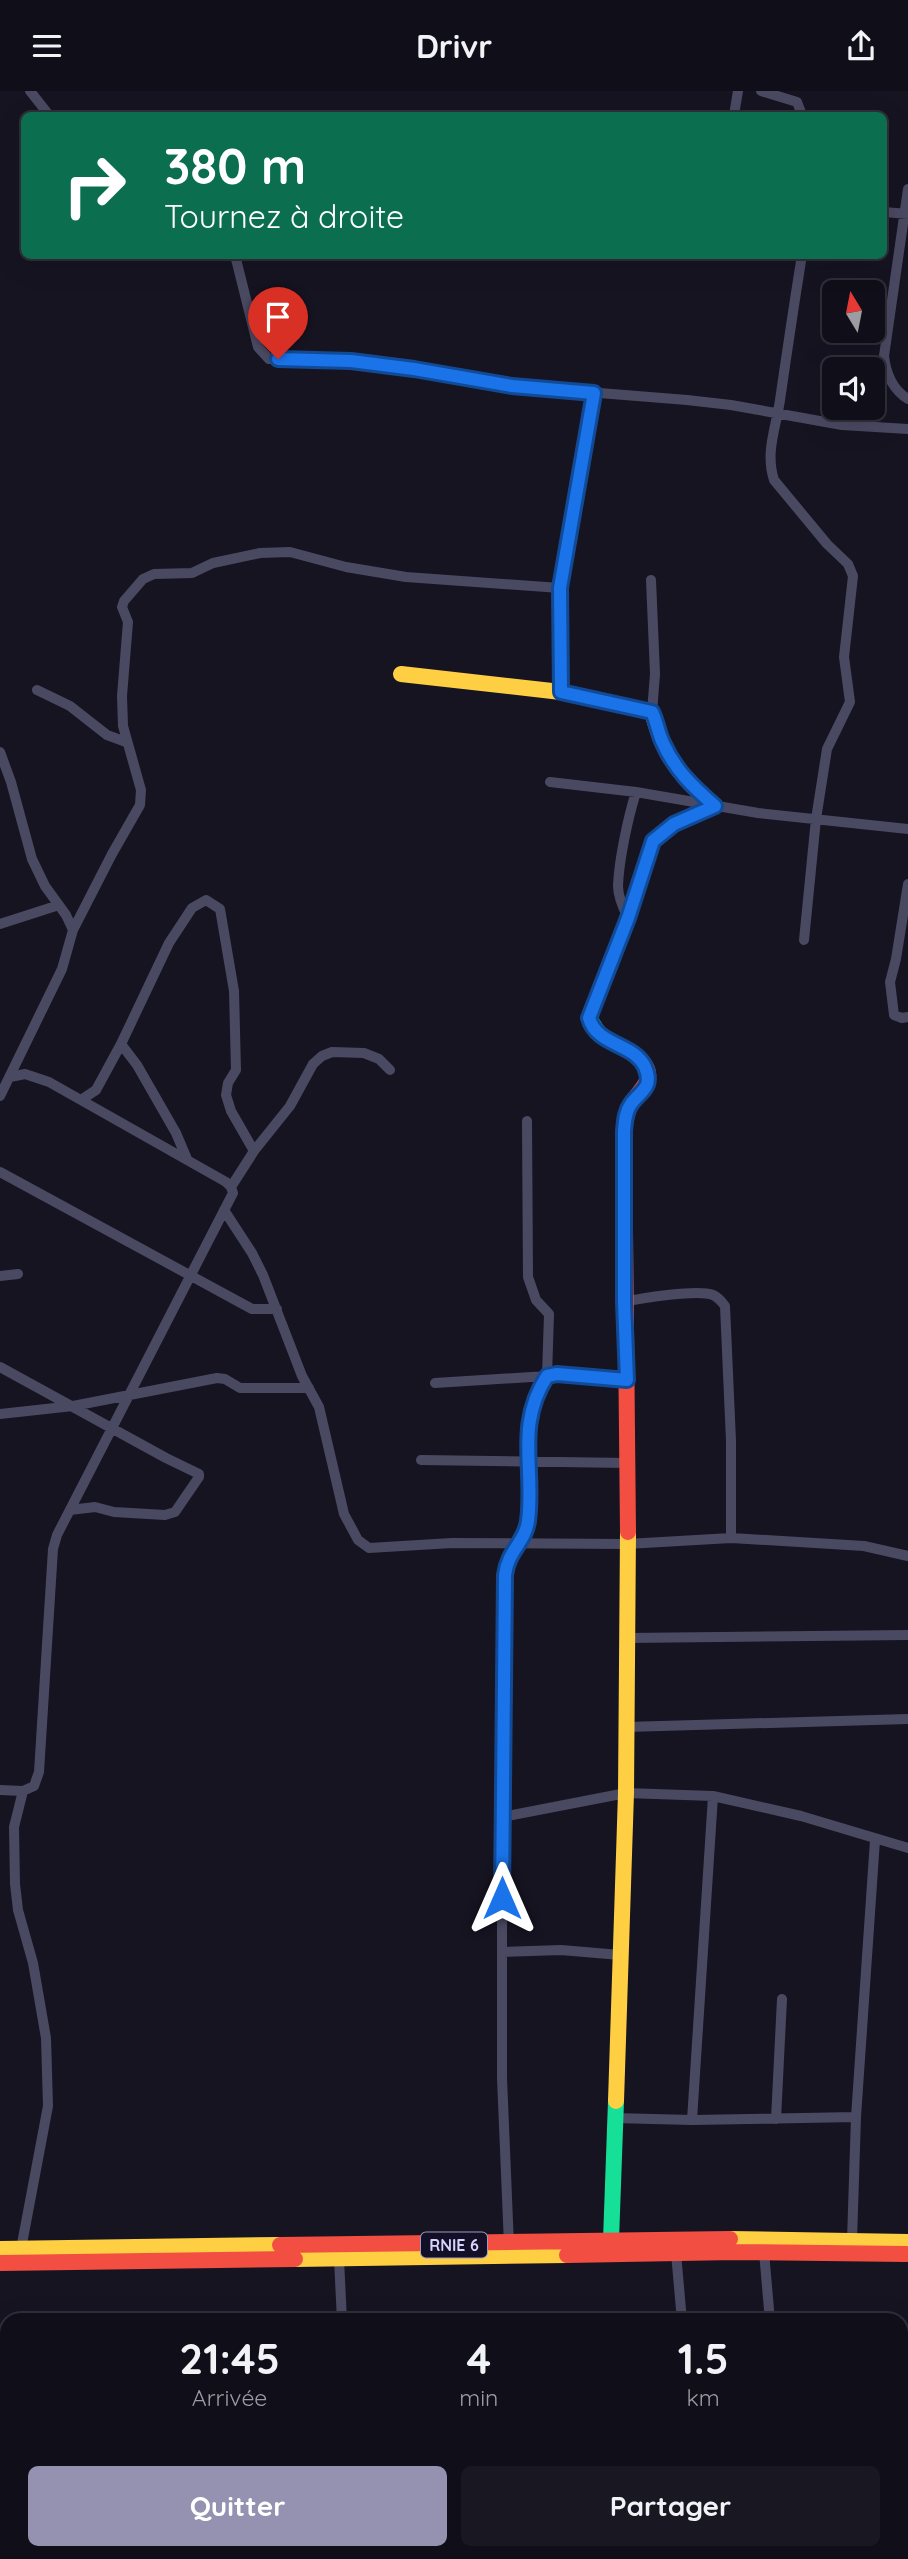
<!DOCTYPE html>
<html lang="fr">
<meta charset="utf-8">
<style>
:root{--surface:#100f19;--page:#191822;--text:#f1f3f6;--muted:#9c9ca2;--line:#302f38;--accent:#9591b1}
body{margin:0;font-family:Quicksand,sans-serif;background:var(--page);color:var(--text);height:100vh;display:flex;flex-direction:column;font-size:26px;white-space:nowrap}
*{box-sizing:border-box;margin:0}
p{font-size:23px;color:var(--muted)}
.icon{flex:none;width:38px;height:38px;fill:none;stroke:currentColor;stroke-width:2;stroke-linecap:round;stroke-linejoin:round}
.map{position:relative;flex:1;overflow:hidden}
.drawer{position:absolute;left:0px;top:2222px;width:908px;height:247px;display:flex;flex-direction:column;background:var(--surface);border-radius:21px 21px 0 0;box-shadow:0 7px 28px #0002,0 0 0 2px var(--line)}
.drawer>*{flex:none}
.banner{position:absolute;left:21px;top:21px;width:866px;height:147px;border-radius:10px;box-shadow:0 7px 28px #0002,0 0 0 2px var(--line);background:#0b6e4f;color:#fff;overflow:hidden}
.needle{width:46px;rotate:350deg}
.controls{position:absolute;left:822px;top:189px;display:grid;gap:14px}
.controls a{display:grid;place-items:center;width:63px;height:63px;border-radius:10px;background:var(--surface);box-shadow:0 7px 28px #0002,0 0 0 2px var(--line);font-size:35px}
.pin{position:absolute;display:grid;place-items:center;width:60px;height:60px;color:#fff;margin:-72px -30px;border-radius:50% 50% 50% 0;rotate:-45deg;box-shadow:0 0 7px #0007}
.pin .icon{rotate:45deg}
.me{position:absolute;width:77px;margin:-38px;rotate:0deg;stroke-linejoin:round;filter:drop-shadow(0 0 5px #0008)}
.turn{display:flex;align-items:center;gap:24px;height:147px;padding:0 28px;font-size:32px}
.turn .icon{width:91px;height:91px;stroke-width:2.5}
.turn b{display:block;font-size:49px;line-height:60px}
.eta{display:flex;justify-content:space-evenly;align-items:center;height:119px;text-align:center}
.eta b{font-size:42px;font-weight:800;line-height:49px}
.button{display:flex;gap:14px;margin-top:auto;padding:14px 28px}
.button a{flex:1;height:80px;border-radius:10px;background:var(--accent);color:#fff;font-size:28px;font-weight:800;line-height:80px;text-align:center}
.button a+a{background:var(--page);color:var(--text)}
header{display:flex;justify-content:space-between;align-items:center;height:91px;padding:0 28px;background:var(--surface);font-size:32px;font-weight:800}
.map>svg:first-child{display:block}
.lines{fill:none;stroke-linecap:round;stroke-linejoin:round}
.street{stroke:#4a4962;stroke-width:10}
.fast{stroke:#16e098;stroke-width:16}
.slow{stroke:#ffcf43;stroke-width:16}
.jam{stroke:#f24e42;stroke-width:16}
.route-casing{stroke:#114b97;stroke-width:18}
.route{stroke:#1a73e8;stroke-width:12}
.labels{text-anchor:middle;stroke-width:7;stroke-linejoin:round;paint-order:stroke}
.shield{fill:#130f26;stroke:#9e99be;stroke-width:2}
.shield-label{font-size:16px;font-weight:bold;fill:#d9d4ff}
</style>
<header><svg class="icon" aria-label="menu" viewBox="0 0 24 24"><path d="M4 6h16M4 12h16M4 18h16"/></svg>Drivr<svg class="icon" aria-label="share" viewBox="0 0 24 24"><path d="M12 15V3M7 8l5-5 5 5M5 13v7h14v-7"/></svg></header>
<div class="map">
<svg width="908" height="2468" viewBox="0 0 908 2468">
<rect width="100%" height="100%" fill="#161421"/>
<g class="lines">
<!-- street -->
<path class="street" d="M30 0 49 24
M761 0 797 11 802 24
M734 24 738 0
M908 98 884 265C886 282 893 299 908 308
M884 121 908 123
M235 164 258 256 269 268 351 270 414 278 512 295 687 309 731 314 842 334 908 338
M802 164C794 213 787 261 780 309 776 337 765 361 774 389L827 453 848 473 853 485 844 566 850 611 827 658 816 728 804 849
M651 489 655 583 652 621
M37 599 70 615 107 644 126 651
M561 601 560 497 594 302
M0 661 11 691 32 768 45 795 66 824 73 839 62 878 0 1005
M550 691 636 701 758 722 908 738
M908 793 896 868 890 891 894 924 902 927 908 926
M628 827C623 817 618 806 618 795 619 768 628 727 636 701
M0 833 59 814
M73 839 112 763 140 714 141 699 123 635 122 605 128 531 122 516 124 510 143 488 154 483 192 482 213 472 260 462 290 461 346 476 406 486 560 497
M121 953 137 974 176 1042 187 1068
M81 1009 96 999 121 953 169 852 192 817 206 809 220 818 234 900 236 979 228 992 226 1004 231 1020 254 1060
M0 1081 252 1218H277
M231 1096 254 1060 290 1015 313 973 322 965 332 961 364 962 379 968 390 979
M224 1119 252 1162 263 1184 302 1285 319 1316 344 1423 358 1449 369 1457 452 1452 627 1453 731 1447 864 1455 908 1465
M0 1185 18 1183
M624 1211C642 1207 698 1198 713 1204 718 1206 722 1211 725 1215L731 1350V1447
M0 1276 166 1367 199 1383V1386L175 1421 165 1424 114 1421 95 1416 70 1419
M435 1292 547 1285 549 1223 536 1209 528 1186 527 1030
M0 1323 73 1315 217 1287 225 1288 240 1297H309
M421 1369 628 1372
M627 1547 908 1544
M626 1636 908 1628
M0 1699 23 1700 34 1695 39 1681 53 1458 57 1444 233 1102 231 1096 226 1091 49 991 25 983 10 986
M502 1726 626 1702 713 1705 801 1725 908 1757
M502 1861 561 1859 620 1864
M614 2027 692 2029 856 2026
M776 2028 782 1908
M692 2029 713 1705
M852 2149 856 2026 875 1749
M509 2154 502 1987V1726L507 1472C512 1456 526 1447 528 1429 535 1376 515 1335 547 1285L557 1283 627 1289
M21 2158 48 2015 46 1947 33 1872 18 1819 15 1793 14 1736 23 1700
M764 2161 770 2230
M676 2162 682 2230
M339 2168 342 2230
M0 2420 5 2468
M354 2462 355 2468
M522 2462 523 2468
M698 2462V2468
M789 2462V2468"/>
<!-- fast -->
<path class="fast" d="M600 944 589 927 628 827 653 750 674 733 715 715 692 694
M611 2149 616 2010"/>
<!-- slow -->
<path class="slow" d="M401 583 561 601 652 621C661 652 669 671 692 694
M616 2010 626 1702 628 1441
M730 2148 908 2151
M0 2158 280 2154
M295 2168 567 2164"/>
<!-- jam -->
<path class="jam" d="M600 944C611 951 623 955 634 963 665 987 637 998 628 1018 625 1025 625 1033 624 1040L628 1441
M280 2154 730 2148
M567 2164 735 2161 906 2163
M0 2172 295 2168"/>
</g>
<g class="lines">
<!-- route casing -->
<g class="route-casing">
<path id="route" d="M278 268 351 270 414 278 512 295 594 302 560 497 561 601 652 621C657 631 658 642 663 652 675 679 693 696 715 715L674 733 653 750 628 827 589 927C597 955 634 952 645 976 654 997 640 1000 631 1013 625 1021 625 1031 624 1040V1211L627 1289 557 1283 547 1285C515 1335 535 1377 528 1430 525 1452 508 1459 505 1484L502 1807"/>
</g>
<!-- route -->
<use href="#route" class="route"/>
</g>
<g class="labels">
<!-- shield labels -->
<rect class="shield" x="421" y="2141.5" width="66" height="25" rx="5"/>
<g class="shield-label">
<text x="454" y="2160">RNIE 6</text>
</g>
</g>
</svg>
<div class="controls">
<a><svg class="needle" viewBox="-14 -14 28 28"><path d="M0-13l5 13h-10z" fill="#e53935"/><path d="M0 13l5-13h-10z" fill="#9c9ca2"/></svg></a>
<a><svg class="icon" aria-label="sound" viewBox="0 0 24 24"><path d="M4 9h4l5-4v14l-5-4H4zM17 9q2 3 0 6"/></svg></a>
</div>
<div class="pin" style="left:278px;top:268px;background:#d93025"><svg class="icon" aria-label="arrive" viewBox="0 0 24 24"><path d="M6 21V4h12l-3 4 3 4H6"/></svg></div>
<svg class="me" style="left:502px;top:1807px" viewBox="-20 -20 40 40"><path d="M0-17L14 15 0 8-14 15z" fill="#1a73e8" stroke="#fff" stroke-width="4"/></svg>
<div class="banner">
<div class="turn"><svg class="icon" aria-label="right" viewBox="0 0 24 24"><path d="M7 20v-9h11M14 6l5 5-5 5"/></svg><div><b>380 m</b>Tournez à droite</div></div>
</div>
<section class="drawer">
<div class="eta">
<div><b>21:45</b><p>Arrivée</p></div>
<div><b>4</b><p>min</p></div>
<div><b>1.5</b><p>km</p></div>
</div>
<div class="button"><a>Quitter</a><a>Partager</a></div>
</section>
</div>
